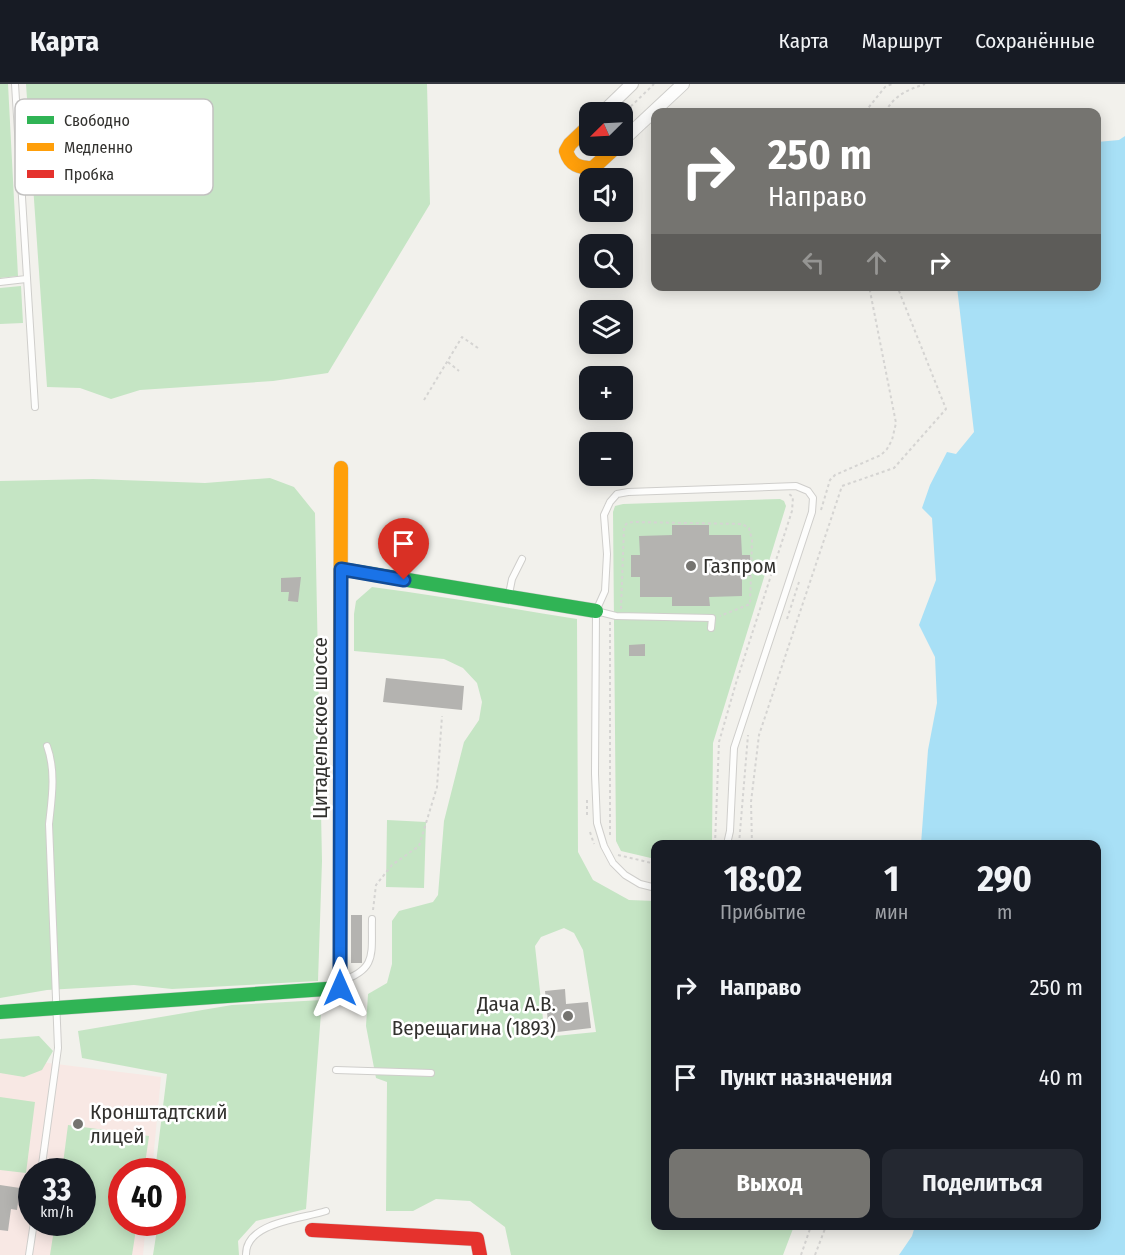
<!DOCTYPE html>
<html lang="ru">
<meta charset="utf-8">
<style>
:root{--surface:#171b24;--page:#242831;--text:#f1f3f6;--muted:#9ea1a6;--line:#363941;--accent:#757470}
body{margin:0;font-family:"Fira Sans Condensed",sans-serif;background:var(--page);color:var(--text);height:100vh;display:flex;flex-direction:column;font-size:22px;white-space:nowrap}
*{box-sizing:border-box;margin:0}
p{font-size:20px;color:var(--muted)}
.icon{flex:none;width:33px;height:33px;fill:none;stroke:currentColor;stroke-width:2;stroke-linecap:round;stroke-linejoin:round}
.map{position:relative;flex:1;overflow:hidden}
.side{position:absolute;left:651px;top:756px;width:450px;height:390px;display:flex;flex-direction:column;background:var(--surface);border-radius:12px;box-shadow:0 3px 15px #0003}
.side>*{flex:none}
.top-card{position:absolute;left:651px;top:24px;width:450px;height:183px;border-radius:12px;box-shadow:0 3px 15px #0003;background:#757470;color:#fff;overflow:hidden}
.needle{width:39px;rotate:246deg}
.buttons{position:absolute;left:579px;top:18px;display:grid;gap:12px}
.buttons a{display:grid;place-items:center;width:54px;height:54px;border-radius:12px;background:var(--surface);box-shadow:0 3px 15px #0003;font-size:30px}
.speed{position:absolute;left:18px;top:1074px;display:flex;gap:12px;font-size:30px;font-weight:700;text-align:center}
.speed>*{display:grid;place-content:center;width:78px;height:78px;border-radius:50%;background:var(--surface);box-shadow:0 3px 15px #0003;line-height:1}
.speed small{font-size:15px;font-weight:400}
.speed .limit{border:9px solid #d22;background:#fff;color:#111}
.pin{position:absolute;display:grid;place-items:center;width:51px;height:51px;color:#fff;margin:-62px -26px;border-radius:50% 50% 50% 0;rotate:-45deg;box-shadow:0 0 6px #0007}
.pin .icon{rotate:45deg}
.me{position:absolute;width:66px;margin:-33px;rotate:0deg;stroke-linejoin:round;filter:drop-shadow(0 0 4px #0008)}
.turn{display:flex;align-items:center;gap:21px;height:126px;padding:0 18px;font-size:27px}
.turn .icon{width:78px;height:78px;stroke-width:2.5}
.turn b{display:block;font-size:42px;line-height:51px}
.lanes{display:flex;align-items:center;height:57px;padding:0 18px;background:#0003;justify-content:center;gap:30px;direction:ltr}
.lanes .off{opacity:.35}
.eta{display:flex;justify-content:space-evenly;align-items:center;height:102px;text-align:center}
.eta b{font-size:36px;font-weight:700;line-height:42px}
.action{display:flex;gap:12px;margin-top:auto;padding:12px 18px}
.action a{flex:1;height:69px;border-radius:12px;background:var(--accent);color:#fff;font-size:24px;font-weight:700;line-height:69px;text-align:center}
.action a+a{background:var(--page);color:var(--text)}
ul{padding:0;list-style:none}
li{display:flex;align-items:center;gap:18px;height:90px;padding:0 18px}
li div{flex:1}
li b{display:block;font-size:22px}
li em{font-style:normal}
header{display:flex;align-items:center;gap:36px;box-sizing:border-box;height:84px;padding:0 30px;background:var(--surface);border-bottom:2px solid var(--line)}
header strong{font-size:28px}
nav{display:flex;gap:33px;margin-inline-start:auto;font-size:21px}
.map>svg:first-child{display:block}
.education{fill:#f8e8e4;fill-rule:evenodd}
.green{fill:#c5e5c4;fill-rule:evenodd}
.water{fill:#a8e0f6}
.building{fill:#b4b3b0}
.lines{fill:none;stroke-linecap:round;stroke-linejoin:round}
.lane-casing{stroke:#cfcecb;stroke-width:8}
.street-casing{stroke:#cfcecb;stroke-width:14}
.fast-casing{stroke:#cfcecb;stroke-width:15}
.slow-casing{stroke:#cfcecb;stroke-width:15}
.jam-casing{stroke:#cfcecb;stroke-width:15}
.path{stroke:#d5d4d2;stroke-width:2;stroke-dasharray:3 3;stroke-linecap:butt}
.lane{stroke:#fdfdfc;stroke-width:6}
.street{stroke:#fdfdfc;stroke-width:12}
.fast{stroke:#30b455;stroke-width:14}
.slow{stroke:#ff9f0a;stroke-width:14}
.jam{stroke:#e5322d;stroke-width:14}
.route-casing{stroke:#114b97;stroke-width:15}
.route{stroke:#1a73e8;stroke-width:10}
.poi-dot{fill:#757470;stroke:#fff;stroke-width:2}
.labels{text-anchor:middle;stroke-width:5;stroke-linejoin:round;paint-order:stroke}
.poi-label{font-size:21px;fill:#32312e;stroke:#fff;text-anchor:start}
.street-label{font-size:21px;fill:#32312e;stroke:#fff}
.key{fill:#fff;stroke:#c2c1c0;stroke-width:1.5}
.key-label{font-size:16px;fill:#32312e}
</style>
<header>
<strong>Карта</strong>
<nav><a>Карта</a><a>Маршрут</a><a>Сохранённые</a></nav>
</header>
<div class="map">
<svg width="1125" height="1171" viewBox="0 0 1125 1171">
<rect width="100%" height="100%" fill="#f2f1ec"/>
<!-- education -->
<path class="education" d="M0 973 161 993 152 1087 122 1088V1138L146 1139 143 1171H0ZM32 1088H82V1138H32Z"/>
<!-- green -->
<path class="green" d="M0 0H8L18 192 0 194Z
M26 0H427L430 120 328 289 273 297 140 306 111 315 80 304 47 303Z
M21 202 23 239 0 240V204Z
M270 394 294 403 315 429 322 777 318 897 172 905 134 901 47 906 0 914V397L93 395 205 399Z
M780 415 784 417 786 422 713 659 712 760H656L655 775 621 767 616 757 613 428 615 422 623 420Z
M372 503C441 512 509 524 577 535L578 768 593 796 629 816 655 817 656 1142H794L783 1171H511L505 1143 470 1117 436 1115 413 1127H386L387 998 376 994 366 942 368 910 387 899 392 880V837L399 827 433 818 438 811 444 737 464 658 479 636 482 618 477 599 463 584 444 575 354 567V530L356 517ZM564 844 574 849 583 866 596 948 545 953 535 862 541 853Z
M387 736 426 738 424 804 386 803Z
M322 916 306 1125 256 1137 238 1157 239 1171H153L158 1139 172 1138V1088L155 1087 167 990 82 974 78 947 232 921Z
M39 952 53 967 42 986 24 993 0 989V955Z
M0 1013 35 1018 26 1089 0 1086Z
M68 1041 149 1052 144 1087 122 1088V1138L137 1139 132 1171H50L55 1139 82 1138V1088L62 1087Z"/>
<!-- water -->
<path class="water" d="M1125 52V1171H899L912 1152 915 1142H1096V760H921L928 666 937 619 935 573 919 541 936 496 932 434 922 424 930 401 947 368 956 370 974 348 957 203 1096 202 1097 58 1119 56Z"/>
<!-- building -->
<path class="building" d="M672 441H709V451H741L742 471H750L751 492H742V512L709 513 710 522H672V513H640V493H631V471H640L639 452 672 451Z
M301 493 298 518 288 517 289 508H281V494Z
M645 560V572H629V561Z
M386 594 464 602 462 626 383 618Z
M351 831H362V879H351Z
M565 905 566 920 588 918 591 944 549 949 545 907Z
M0 1101 20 1104 17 1126 11 1125 8 1147 0 1146Z"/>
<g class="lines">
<!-- lane casing -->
<g class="lane-casing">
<path id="lane" d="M15 0 35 323
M0 198 26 195
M509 510 512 495 522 475
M596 527 616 532 712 534 711 544
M656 804 640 800 625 791 613 779 604 762 597 739 595 690 596 527 605 507 607 470 604 431 610 418 617 410 628 408 796 402 808 407 813 414 812 428 734 664 730 747 727 760
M341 897C378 885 371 869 372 835
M336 986 431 989
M41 1088 58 964 49 740C52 713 56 687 47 662
M29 1171 34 1138
M246 1171C245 1138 302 1135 326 1127"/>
</g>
<!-- street casing -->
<g class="street-casing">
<path id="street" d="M603 28 632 0
M622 57 683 0"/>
</g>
<!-- fast casing -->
<g class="fast-casing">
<path id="fast" d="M341 485 596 527
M0 928 340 904V683"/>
</g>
<!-- slow casing -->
<g class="slow-casing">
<path id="slow" d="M590 41 570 60 566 67C570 81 579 84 593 84L617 62
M340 683 341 384"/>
</g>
<!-- jam casing -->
<g class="jam-casing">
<path id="jam" d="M312 1146 477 1155 480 1171"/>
</g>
<!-- path -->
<path class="path" d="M865 28 885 3 892 0
M885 28C895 11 907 6 925 0
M622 31 654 0
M583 69 591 62
M448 278 459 287
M424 316 462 253 478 264
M821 426 830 396 835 391 881 371 887 365 892 356 896 339 869 202
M621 525 624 443 627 439 633 438 742 440 749 444 752 456 750 520 720 532
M787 535 799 498
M587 716V734
M590 748 594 760
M610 751V537
M715 760 719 658 736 599 792 427 793 413 789 410
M739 760 748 651
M752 760 751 718 759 651 842 402 894 384 946 325 897 202
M618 771 656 780
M373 826 376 801 392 781 419 762 437 703 442 632
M801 1171 811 1142
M815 1171 826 1142"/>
<!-- lane -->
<use href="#lane" class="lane"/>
<!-- street -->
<use href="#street" class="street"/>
<!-- fast -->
<use href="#fast" class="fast"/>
<!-- slow -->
<use href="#slow" class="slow"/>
<!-- jam -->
<use href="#jam" class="jam"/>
</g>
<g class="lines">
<!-- route casing -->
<g class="route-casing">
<path id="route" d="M340 904 341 485 404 496"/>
</g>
<!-- route -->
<use href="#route" class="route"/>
</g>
<!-- markers -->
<g class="poi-dot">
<circle cx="691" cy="482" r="6"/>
<circle cx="568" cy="932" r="6"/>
<circle cx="78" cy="1040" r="6"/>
</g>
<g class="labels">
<!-- poi labels -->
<g class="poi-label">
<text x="703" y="489">Газпром</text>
<text x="556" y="927" text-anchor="end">Дача А.В.<tspan x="556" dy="24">Верещагина (1893)</tspan></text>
<text x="90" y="1035">Кронштадтский<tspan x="90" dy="24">лицей</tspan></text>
</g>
<!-- street labels -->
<g class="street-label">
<text transform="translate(320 644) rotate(-90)" y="7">Цитадельское шоссе</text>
</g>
</g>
<!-- legend -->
<rect x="15" y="15" width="198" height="96" rx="9" class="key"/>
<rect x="27" y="32" width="27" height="8" fill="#30b455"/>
<rect x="27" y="59" width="27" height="8" fill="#ff9f0a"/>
<rect x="27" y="86" width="27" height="8" fill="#e5322d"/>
<g class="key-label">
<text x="64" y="42">Свободно</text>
<text x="64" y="69">Медленно</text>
<text x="64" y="96">Пробка</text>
</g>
</svg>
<div class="buttons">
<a><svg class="needle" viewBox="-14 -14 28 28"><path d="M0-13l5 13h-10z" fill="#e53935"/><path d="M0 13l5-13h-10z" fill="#9ea1a6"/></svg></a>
<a><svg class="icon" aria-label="sound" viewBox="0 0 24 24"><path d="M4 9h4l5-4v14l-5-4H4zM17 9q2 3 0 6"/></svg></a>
<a><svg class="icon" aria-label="search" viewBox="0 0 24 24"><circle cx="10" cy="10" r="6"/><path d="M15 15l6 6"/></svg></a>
<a><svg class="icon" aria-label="layers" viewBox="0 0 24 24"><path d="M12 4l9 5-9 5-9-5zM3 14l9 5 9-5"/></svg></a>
<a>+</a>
<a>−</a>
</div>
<div class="speed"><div>33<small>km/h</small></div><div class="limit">40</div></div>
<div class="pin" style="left:404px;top:496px;background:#d93025"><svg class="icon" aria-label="arrive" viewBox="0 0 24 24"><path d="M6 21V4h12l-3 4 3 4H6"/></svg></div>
<svg class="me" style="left:340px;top:904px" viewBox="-20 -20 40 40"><path d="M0-17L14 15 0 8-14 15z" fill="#1a73e8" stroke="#fff" stroke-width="4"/></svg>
<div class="top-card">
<div class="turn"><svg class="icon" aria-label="right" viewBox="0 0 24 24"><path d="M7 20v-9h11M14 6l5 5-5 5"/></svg><div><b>250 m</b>Направо</div></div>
<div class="lanes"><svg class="icon off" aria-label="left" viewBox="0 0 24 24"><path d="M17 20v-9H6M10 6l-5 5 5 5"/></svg><svg class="icon off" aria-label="ahead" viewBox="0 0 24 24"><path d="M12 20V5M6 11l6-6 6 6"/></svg><svg class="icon" aria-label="right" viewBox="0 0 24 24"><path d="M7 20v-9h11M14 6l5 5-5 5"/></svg></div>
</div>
<section class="side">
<div class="eta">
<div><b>18:02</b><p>Прибытие</p></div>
<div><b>1</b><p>мин</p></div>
<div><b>290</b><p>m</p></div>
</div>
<ul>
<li><svg class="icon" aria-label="right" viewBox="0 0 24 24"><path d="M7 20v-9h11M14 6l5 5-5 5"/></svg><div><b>Направо</b></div><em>250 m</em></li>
<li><svg class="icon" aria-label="arrive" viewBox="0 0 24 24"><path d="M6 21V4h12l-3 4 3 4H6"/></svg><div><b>Пункт назначения</b></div><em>40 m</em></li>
</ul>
<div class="action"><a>Выход</a><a>Поделиться</a></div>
</section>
</div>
